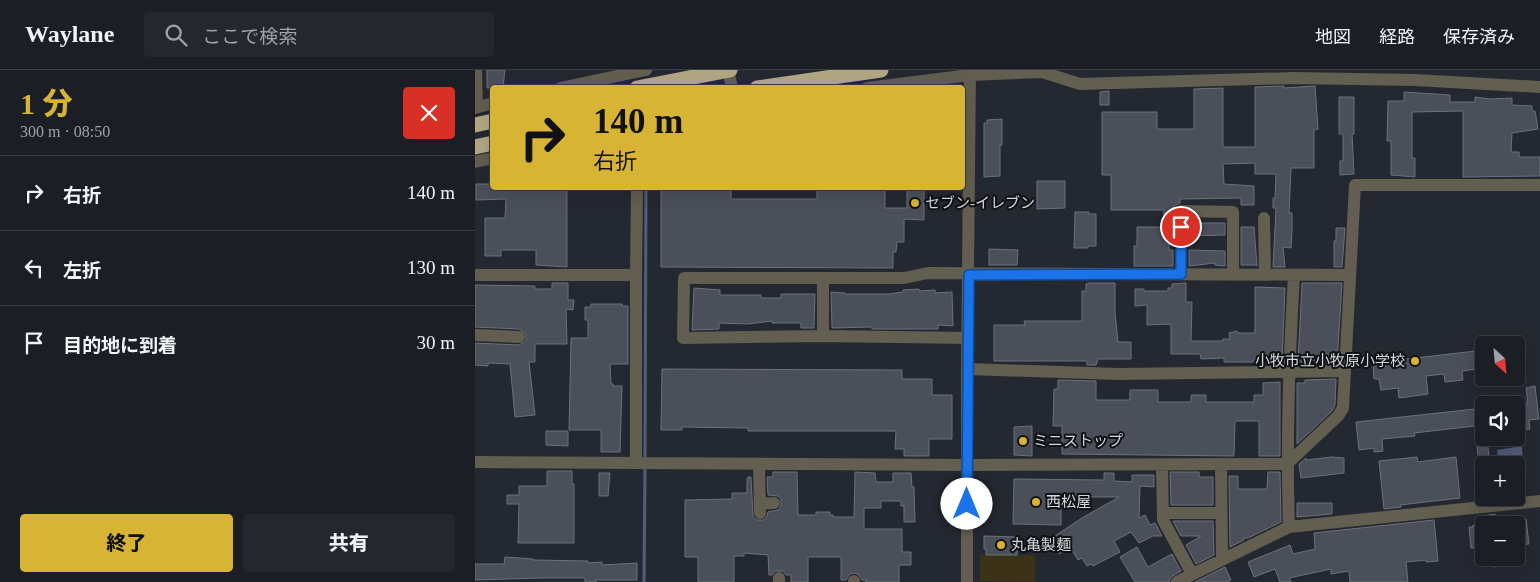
<!DOCTYPE html>
<html lang="ja">
<meta charset="utf-8">
<style>
:root{--surface:#1b1e25;--page:#24272d;--text:#f1f3f6;--muted:#a0a2a7;--line:#393c42;--accent:#d8b434}
body{margin:0;font-family:"Times New Roman","Noto Sans JP",serif;background:var(--page);color:var(--text);height:100vh;display:flex;flex-direction:column;font-size:19px;white-space:nowrap}
*{box-sizing:border-box;margin:0}
p{font-size:16px;color:var(--muted)}
.icon{flex:none;width:28px;height:28px;fill:none;stroke:currentColor;stroke-width:2;stroke-linecap:round;stroke-linejoin:round}
.map{position:relative;flex:1;overflow:hidden}
.panel{display:flex;flex-direction:column;background:var(--surface);width:475px}
.panel>*{flex:none}
.top-card{position:absolute;left:15px;top:15px;width:475px;height:105px;border-radius:5px;box-shadow:0 5px 20px #0002,0 0 0 1px var(--line);background:#d8b434;color:#111;overflow:hidden}
.needle{width:32px;rotate:154deg}
.fabs{position:absolute;left:1000px;top:266px;display:grid;gap:10px}
.fabs a{display:grid;place-items:center;width:50px;height:50px;border-radius:5px;background:var(--surface);box-shadow:0 5px 20px #0002,0 0 0 1px var(--line);font-size:25px}
.pin{position:absolute;display:grid;place-items:center;width:42px;height:42px;color:#fff;margin:-21px;border:2px solid #fff;border-radius:50%;box-shadow:0 1px 5px #0007}
.me{position:absolute;width:55px;margin:-28px;rotate:0deg;stroke-linejoin:round;filter:drop-shadow(0 0 4px #0008)}
.turn{display:flex;align-items:center;gap:18px;height:105px;padding:0 20px;font-size:22px}
.turn .icon{width:65px;height:65px;stroke-width:2.5}
.turn b{display:block;font-size:35px;line-height:42px}
.round{display:grid;place-items:center;flex:none;width:52px;height:52px;border-radius:5px;background:var(--page)}
.summary{display:flex;align-items:center;justify-content:space-between;height:85px;padding:0 20px}
h1{font-size:30px;font-weight:800;line-height:38px;color:var(--accent)}
.button{display:flex;gap:10px;margin-top:auto;padding:10px 20px}
.button a{flex:1;height:58px;border-radius:5px;background:var(--accent);color:#111;font-size:20px;font-weight:800;line-height:58px;text-align:center}
.button a+a{background:var(--page);color:var(--text)}
ul{padding:0;list-style:none}
li{display:flex;align-items:center;gap:15px;height:75px;padding:0 20px;border-top:1px solid var(--line)}
li div{flex:1}
li b{display:block;font-size:19px}
li em{font-style:normal}
header{display:flex;align-items:center;gap:30px;box-sizing:border-box;height:70px;padding:0 25px;background:var(--surface);border-bottom:1px solid var(--line)}
header strong{font-size:24px}
nav{display:flex;gap:28px;margin-inline-start:auto;font-size:18px}
.search{width:350px;height:45px;background:var(--page);display:flex;align-items:center;gap:12px;box-sizing:border-box;padding:0 18px;border-radius:5px;color:var(--muted);font-size:19px}
main{display:flex;flex:1;min-height:0}
.map>svg:first-child{display:block}
.green{fill:#3b3217}
.water{fill:#515d7a}
.lines{fill:none;stroke-linecap:round;stroke-linejoin:round}
.stream{stroke:#515d7a;stroke-width:3}
.building{fill:#4a4f59;stroke:#6c717c}
.minor{stroke:#625e50;stroke-width:12}
.highway{stroke:#b2a785;stroke-width:15}
.highway-bridge{stroke:#b2a785;stroke-width:15}
.route-casing{stroke:#114b97;stroke-width:12}
.route{stroke:#1a73e8;stroke-width:9}
.poi-dot{fill:#d8b434;stroke:#0f1115;stroke-width:2}
.labels{text-anchor:middle;stroke-width:4;stroke-linejoin:round;paint-order:stroke}
.poi-label{font-size:15px;fill:#d4d7dd;stroke:#0f1115;text-anchor:start}
</style>
<header>
<strong>Waylane</strong>
<div class="search"><svg class="icon" aria-label="search" viewBox="0 0 24 24"><circle cx="10" cy="10" r="6"/><path d="M15 15l6 6"/></svg>ここで検索</div>
<nav><a>地図</a><a>経路</a><a>保存済み</a></nav>
</header>
<main>
<section class="panel">
<div class="summary"><div><h1>1 分</h1><p>300 m · 08:50</p></div><a class="round" style="background:#d93025;color:#fff"><svg class="icon" aria-label="close" viewBox="0 0 24 24"><path d="M6 6l12 12M18 6L6 18"/></svg></a></div>
<ul>
<li><svg class="icon" aria-label="right" viewBox="0 0 24 24"><path d="M7 20v-9h11M14 6l5 5-5 5"/></svg><div><b>右折</b></div><em>140 m</em></li>
<li><svg class="icon" aria-label="left" viewBox="0 0 24 24"><path d="M17 20v-9H6M10 6l-5 5 5 5"/></svg><div><b>左折</b></div><em>130 m</em></li>
<li><svg class="icon" aria-label="arrive" viewBox="0 0 24 24"><path d="M6 21V4h12l-3 4 3 4H6"/></svg><div><b>目的地に到着</b></div><em>30 m</em></li>
</ul>
<div class="button"><a>終了</a><a>共有</a></div>
</section>
<div class="map">
<svg width="1065" height="512" viewBox="0 0 1065 512">
<rect width="100%" height="100%" fill="#242831"/>
<!-- green -->
<path class="green" d="M505 485H560V512L505 511Z"/>
<!-- water -->
<path class="water" d="M1047 376 1049 418 1041 419V395H1023L1022 380Z"/>
<g class="lines">
<!-- stream -->
<path class="stream" d="M170 389 171 118
M169 512 170 395"/>
</g>
<!-- building -->
<path class="building" d="M12 0H30L28 18H12Z
M809 16V18L840 16 843 59 839 60V98H816L814 143H817V161L816 178 808 177 810 197H798L801 138H798V128H800L801 104H780V93L748 94 749 114 779 116V135H766V128L705 129V133L699 136 698 141V166L694 167V180H698V196H659V176H662V157H688L689 140H636V105H627V42H682V59H719V19L748 18V77H780V17Z
M634 21V35H625V22Z
M929 22 975 25V32H1000V27L1015 29 1037 28V35L1057 36V41H1060L1063 59 1037 63 1036 82H1044V87H1065V106L988 107V41L937 42V88H940V107L916 105V71H912L913 31H929Z
M864 27H879V64H877L879 104 865 105V91H868V64H864Z
M527 49V75H525V106L509 107V53H512V50Z
M562 111H590V138L562 139Z
M1 114H18V118H92V197L61 195V180H26V186H10V148H30L31 129 1 130Z
M186 118H256V129H342V118H410V138H432V118H449V150L429 149V172H422L421 182H418V198L186 197Z
M600 142H614L613 144H621V176H613V178H599Z
M714 153H750V165L714 166Z
M766 157H779L782 196 780 195H766Z
M861 158H870L867 197H859V171H861Z
M514 179 543 180 542 195H514Z
M714 180 750 181V196L740 195V193L714 196Z
M77 213H93V230H99L98 240 91 239 92 274H60V292H54L60 345 40 347 35 294 13 293V296L0 295V273L44 275 51 271V264L44 259 0 257V215L60 216V219H77Z
M615 213H640V242L643 272H656V289H623L621 295H612V291H519V255H550L549 251H607V221H611V214Z
M711 213V232H717L716 271H748V269H755L754 263 762 261 763 263H780V217L810 218 807 292H802V289H780V292H749V288L726 289 725 284H696V254L672 255V235L660 236V219H669V221H693V218H697V214Z
M827 213H867L862 293 832 290V292H823Z
M219 218 245 220V225H286V228H306V224H340L339 258H326V253H297V251L273 254 244 253V259L217 260Z
M444 219V221L460 220V223L477 222 478 256 463 255V259H397V257L357 258 356 222 370 223V224H414L428 222V220Z
M116 234H147V236H153V294H135L136 314H138V316H147L145 382H126V360H94L96 268H113V250H110V237H116Z
M1009 280V298L987 301 988 310 970 312 969 304 951 306 953 324 924 328 923 318 906 320 904 309H899L898 293Z
M187 299 427 300V309H457V325H477V369H454V386H429V379H420L421 361H273V358L207 357V360H186Z
M861 309 860 335 857 341 822 374V313H830V310Z
M583 310 621 311V330H655V320H683V332H716V325H731V332H779V325H788V313L805 312V386H784V351H760L759 386 587 384V356H578L579 319H583Z
M1060 316 1064 349 1054 350 1055 359 1041 361V334L1053 333 1051 318Z
M1009 338V369H1012L1015 395H1004L1000 356 939 363 940 366 907 369 908 381 899 382V378L884 380 881 352Z
M557 356V386L539 385V357Z
M71 361H93V376L71 375Z
M857 387 869 388V403L826 408 824 394 831 388V390Z
M942 387 943 392 981 387 985 428 925 435 926 437 909 439 904 391Z
M72 401H97V414H99V473H43L44 434H32V425H44V416H72Z
M298 402H322L323 445H341V442H355V445H358V447H379L380 402 400 403 401 412H418V403H436L437 417H439L440 452H429V436H426V431H406V438H389V459H427V482H436V495H424V512H391V510H387L383 504 379 503 375 504 371 510H366V487H333V512H316V505H311L308 501H300L297 505H294L293 485 269 483V486H259V512H223V487H210V430L257 429V423H272V409L273 407H276L278 447 282 450H289L292 446 293 442 303 440 306 436V429L303 426 293 425 292 407H298Z
M695 402H724V407H738V435H696Z
M793 402H805L806 452 773 468H769V470L755 477 754 406H763V419H792Z
M124 403H135L133 426H124Z
M629 403H639V411L657 412V405H679V417L665 416 664 448 670 445 675 455 680 453 687 466H678L664 473 656 462 639 471 645 482 618 496 616 494 612 496 607 488 603 490 595 477 584 484 574 470 607 448 644 427H586V455L538 454 539 409 629 410Z
M822 433H857V444L822 447Z
M1020 444 1021 455H1009L1008 446Z
M1051 449 1054 474 1041 475V450Z
M959 450 963 491 951 492V490L931 492 933 512H875L874 501 856 504V499L814 508 816 512H805L800 499 779 507 773 492 815 475 818 484 840 479 839 463Z
M698 451H738L739 485 721 494 711 475 726 466H706Z
M1009 453V478H996L994 457H998V455Z
M509 466 543 467 542 485H511V479H509Z
M662 477 673 497 697 484 706 501 696 507 694 512H660L645 487Z
M30 487 58 489V490L113 491V493L127 492V495L162 493V510H121V512H110V508H64L0 510V494H29Z
M1017 488H1046V494L1018 497Z
M750 497 756 510 752 512H720Z"/>
<g class="lines">
<!-- minor -->
<path class="minor" d="M1 0 2 37
M253 0 257 18
M85 18 171 0
M392 18 495 5 567 2 605 14 818 8 940 10 1065 17
M0 38 18 33
M0 92 18 88
M789 148 790 205
M706 204V141L758 142V204
M0 205H161
M0 265 44 267
M348 266V209
M493 268 348 266 208 268 209 208H429L453 203 875 205
M492 299 644 304 868 301
M0 392 492 395 812 394 863 346 868 338 880 115H1065
M161 392V205L162 118
M284 394 285 443
M687 395 688 450 717 504
M746 395 747 490
M285 434 299 433
M688 443H746
M814 457 1065 431
M379 511V512
M304 512V508
M492 512V299L495 0
M702 512 814 457C811 372 814 289 819 205"/>
<!-- highway -->
<path class="highway" d="M0 55 18 51
M0 77 18 73"/>
<!-- highway-bridge -->
<path class="highway-bridge" d="M162 18 255 0
M282 18 406 0"/>
</g>
<g class="lines">
<!-- route casing -->
<g class="route-casing">
<path id="route" d="M492 434 494 205 706 204V157"/>
</g>
<!-- route -->
<use href="#route" class="route"/>
</g>
<!-- markers -->
<g class="poi-dot">
<circle cx="440" cy="133" r="5"/>
<circle cx="940" cy="291" r="5"/>
<circle cx="548" cy="371" r="5"/>
<circle cx="561" cy="432" r="5"/>
<circle cx="526" cy="475" r="5"/>
</g>
<g class="labels">
<!-- poi labels -->
<g class="poi-label">
<text x="450" y="138">セブン-イレブン</text>
<text x="930" y="296" text-anchor="end">小牧市立小牧原小学校</text>
<text x="558" y="376">ミニストップ</text>
<text x="571" y="437">西松屋</text>
<text x="536" y="480">丸亀製麺</text>
</g>
</g>
</svg>
<div class="fabs">
<a><svg class="needle" viewBox="-14 -14 28 28"><path d="M0-13l5 13h-10z" fill="#e53935"/><path d="M0 13l5-13h-10z" fill="#a0a2a7"/></svg></a>
<a><svg class="icon" aria-label="sound" viewBox="0 0 24 24"><path d="M4 9h4l5-4v14l-5-4H4zM17 9q2 3 0 6"/></svg></a>
<a>+</a>
<a>−</a>
</div>
<div class="pin" style="left:706px;top:157px;background:#d93025"><svg class="icon" aria-label="arrive" viewBox="0 0 24 24"><path d="M6 21V4h12l-3 4 3 4H6"/></svg></div>
<svg class="me" style="left:492px;top:434px" viewBox="-20 -20 40 40"><circle r="19" fill="#fff"/><path d="M0-13L10 11 0 6-10 11z" fill="#1a73e8"/></svg>
<div class="top-card">
<div class="turn"><svg class="icon" aria-label="right" viewBox="0 0 24 24"><path d="M7 20v-9h11M14 6l5 5-5 5"/></svg><div><b>140 m</b>右折</div></div>
</div>
</div>
</main>
